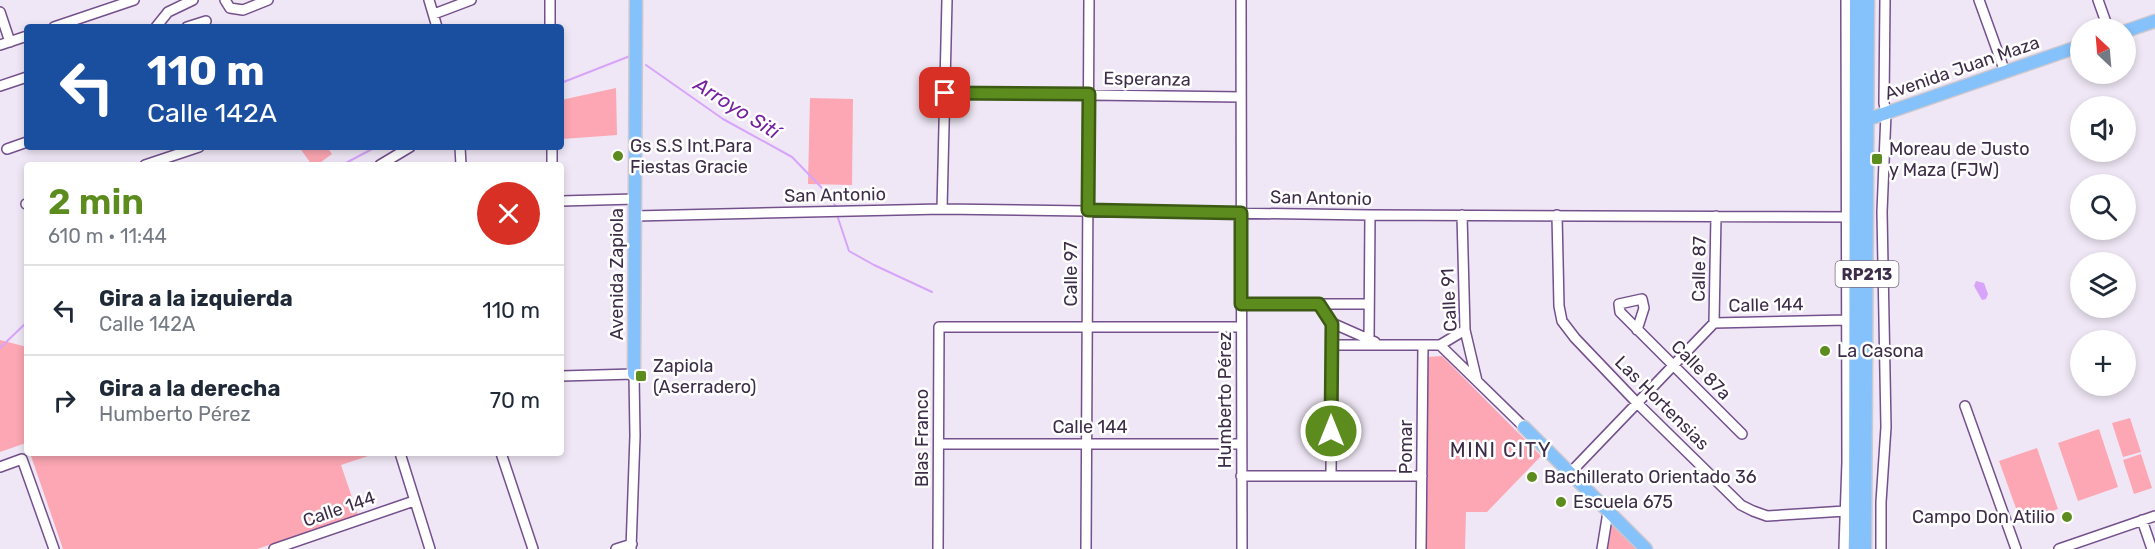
<!DOCTYPE html>
<html lang="es">
<meta charset="utf-8">
<style>
:root{--surface:#fff;--page:#f6f6f7;--text:#1f2937;--muted:#747a83;--line:#e0e1e3;--accent:#5c8b1e}
body{margin:0;font-family:Rubik,sans-serif;background:var(--page);color:var(--text);height:100vh;display:flex;flex-direction:column;font-size:22px;white-space:nowrap}
*{box-sizing:border-box;margin:0}
p{font-size:20px;color:var(--muted)}
.icon{flex:none;width:33px;height:33px;fill:none;stroke:currentColor;stroke-width:2;stroke-linecap:round;stroke-linejoin:round}
.map{position:relative;flex:1;overflow:hidden}
.panel{position:absolute;left:24px;top:162px;width:540px;height:294px;display:flex;flex-direction:column;background:var(--surface);border-radius:6px;box-shadow:0 3px 9px #0003}
.panel>*{flex:none}
.top-card{position:absolute;left:24px;top:24px;width:540px;height:126px;border-radius:6px;box-shadow:0 3px 9px #0003;background:#1a4fa0;color:#fff;overflow:hidden}
.needle{width:39px;rotate:334deg}
.fabs{position:absolute;left:2070px;top:18px;display:grid;gap:12px}
.fabs a{display:grid;place-items:center;width:66px;height:66px;border-radius:50%;background:var(--surface);box-shadow:0 3px 9px #0003;font-size:30px}
.pin{position:absolute;display:grid;place-items:center;width:51px;height:51px;color:#fff;margin:-26px;border-radius:12px;box-shadow:0 3px 9px #0006}
.me{position:absolute;width:66px;margin:-33px;rotate:0deg;stroke-linejoin:round;filter:drop-shadow(0 0 4px #0008)}
.turn{display:flex;align-items:center;gap:21px;height:126px;padding:0 24px;font-size:27px}
.turn .icon{width:78px;height:78px;stroke-width:2.5}
.turn b{display:block;font-size:42px;line-height:51px}
.round{display:grid;place-items:center;flex:none;width:63px;height:63px;border-radius:32px;background:var(--page)}
.headline{display:flex;align-items:center;justify-content:space-between;height:102px;padding:0 24px}
h1{font-size:36px;font-weight:600;line-height:45px;color:var(--accent)}
ul{padding:0;list-style:none}
li{display:flex;align-items:center;gap:18px;height:90px;padding:0 24px;border-top:2px solid var(--line)}
li div{flex:1}
li b{display:block;font-size:22px}
li em{font-style:normal}
.map>svg:first-child{display:block}
.green{fill:#fca7b3}
.water{fill:#d7a4fa}
.lines{fill:none;stroke-linecap:round;stroke-linejoin:round}
.stream{stroke:#d7a4fa;stroke-width:2}
.minor-casing{stroke:#74508d;stroke-width:12}
.major-casing{stroke:#cdc8cf;stroke-width:15}
.minor{stroke:#fff;stroke-width:9}
.major{stroke:#85c2fc;stroke-width:12}
.route-casing{stroke:#3c5a14;stroke-width:15}
.route{stroke:#5c8b1e;stroke-width:10}
.poi-dot{fill:#5c8b1e;stroke:#fff;stroke-width:2}
.labels{text-anchor:middle;stroke-width:5;stroke-linejoin:round;paint-order:stroke}
.shield{fill:#fff;stroke:#776c7f;stroke-width:1.5}
.shield-label{font-size:16px;font-weight:bold;fill:#3d2d48}
.street-label{font-size:18px;fill:#3d2d48;stroke:#fff}
.poi-label{font-size:18px;fill:#3d2d48;stroke:#fff;text-anchor:start}
.water-label{font-size:20px;font-style:italic;fill:#7521a0;stroke:#fff}
.neighbourhood-label{font-size:20px;letter-spacing:1.5px;fill:#3d2d48;stroke:#fff}
</style>
<div class="map">
<svg width="2155" height="549" viewBox="0 0 2155 549">
<rect width="100%" height="100%" fill="#efe7f5"/>
<!-- green -->
<path class="green" d="M616 88 617 135 562 139 561 100Z
M810 98 853 99 852 185 808 184Z
M299 147H327L332 154 317 165H312Z
M0 340 27 347V445L26 443 0 452Z
M1442 356 1541 456 1487 512H1466L1465 549H1425L1427 357Z
M2130 418 2141 452 2123 457 2112 423Z
M2099 429 2118 487 2078 501 2058 443Z
M2037 448 2058 509 2021 522 1999 461Z
M30 453H377L341 465 358 515 257 549H63Z
M2141 454 2152 488 2134 494 2123 460Z
M1613 518 1643 549H1608Z"/>
<!-- water -->
<path class="water" d="M1976 281 1984 283 1988 294 1986 299 1982 300 1974 286Z"/>
<g class="lines">
<!-- stream -->
<path class="stream" d="M646 65 723 119 792 157 821 187 835 205
M561 83 630 56
M342 165 376 147
M838 218 849 251 874 265 932 292
M0 348 27 322"/>
<!-- minor casing -->
<g class="minor-casing">
<path id="minor" d="M225 0 230 8 243 10 268 0
M429 0 437 27
M550 0V27
M1241 0 1242 549
M1979 0 2005 72
M2098 0 2108 28
M0 12 10 42
M434 14 471 0
M54 27 134 0
M156 27 168 12 193 0
M187 27 206 21
M0 45 27 36
M0 86 27 77
M945 93 1241 97
M460 147 461 165
M552 147V165
M7 149 27 142
M145 165 199 147
M380 165 410 147
M561 201 635 199
M26 204H27
M942 209 947 0
M1462 215 1465 330 1477 381
M1557 215 1559 306 1562 321 1575 338 1638 404 1741 505 1753 511 1767 516 1845 511
M635 216 942 209 1370 215 1859 217
M1241 304H1369
M1319 304 1332 323 1375 342
M1714 323 1716 216
M1637 330 1644 308 1642 299 1619 304 1620 312 1742 434
M1369 340 1370 215
M1332 345H1440L1465 330
M1440 345 1524 427
M561 376 634 374 635 436 631 549
M1965 406 2016 549
M939 444H1241
M400 453 430 549
M501 453 533 549
M0 467 22 459 54 549
M1570 473 1714 323 1847 320
M1331 475 1332 323
M1241 476H1422
M2142 520 2152 549
M274 549 414 501
M616 549 632 544
M938 549 939 327H1241
M1086 549 1089 0
M1421 549 1423 345
M1602 549 1608 512
M1844 549 1847 462 1846 0
M1881 549V502L1886 427 1882 212 1886 113 1884 103 1885 0
M2059 549 2155 516"/>
</g>
<!-- major casing -->
<g class="major-casing">
<path id="major" d="M2126 31 2155 21
M1863 121 2080 46
M634 374 636 0
M1524 427 1646 549
M1855 549 1856 0
M1865 549 1868 0"/>
</g>
<!-- minor -->
<use href="#minor" class="minor"/>
<!-- major -->
<use href="#major" class="major"/>
</g>
<g class="lines">
<!-- route casing -->
<g class="route-casing">
<path id="route" d="M945 93 1089 94 1088 210 1241 213V304H1319L1332 324 1331 431"/>
</g>
<!-- route -->
<use href="#route" class="route"/>
</g>
<!-- markers -->
<g class="poi-dot">
<circle cx="618" cy="156" r="6"/>
<rect x="1871" y="153" width="12" height="12" rx="3"/>
<circle cx="1825" cy="351" r="6"/>
<rect x="635" y="370" width="12" height="12" rx="3"/>
<circle cx="1532" cy="477" r="6"/>
<circle cx="1561" cy="502" r="6"/>
<circle cx="2067" cy="517" r="6"/>
</g>
<g class="labels">
<!-- shield labels -->
<rect class="shield" x="1835.5" y="261" width="63" height="26" rx="4.5"/>
<g class="shield-label">
<text x="1867" y="280">RP213</text>
</g>
<!-- street labels -->
<g class="street-label">
<text transform="translate(1962 68) rotate(-19)" y="6">Avenida Juan Maza</text>
<text transform="translate(1147 79) rotate(1)" y="6">Esperanza</text>
<text transform="translate(835 195) rotate(-1)" y="6">San Antonio</text>
<text transform="translate(1321 198) rotate(1)" y="6">San Antonio</text>
<text transform="translate(1699 269) rotate(-89)" y="6">Calle 87</text>
<text transform="translate(617 274) rotate(-90)" y="6">Avenida Zapiola</text>
<text transform="translate(1071 274) rotate(-90)" y="6">Calle 97</text>
<text transform="translate(1449 300) rotate(-93)" y="6">Calle 91</text>
<text transform="translate(1766 305) rotate(-1)" y="6">Calle 144</text>
<text transform="translate(1701 370) rotate(45)" y="6">Calle 87a</text>
<text transform="translate(1225 400) rotate(-90)" y="6">Humberto Pérez</text>
<text transform="translate(1662 403) rotate(45)" y="6">Las Hortensias</text>
<text x="1090" y="433">Calle 144</text>
<text transform="translate(922 438) rotate(-90)" y="6">Blas Franco</text>
<text transform="translate(1406 447) rotate(-90)" y="6">Pomar</text>
<text transform="translate(339 509) rotate(-19)" y="6">Calle 144</text>
</g>
<!-- poi labels -->
<g class="poi-label">
<text x="630" y="152">Gs S.S Int.Para<tspan x="630" dy="21">Fiestas Gracie</tspan></text>
<text x="1889" y="155">Moreau de Justo<tspan x="1889" dy="21">y Maza (FJW)</tspan></text>
<text x="1837" y="357">La Casona</text>
<text x="653" y="372">Zapiola<tspan x="653" dy="21">(Aserradero)</tspan></text>
<text x="1544" y="483">Bachillerato Orientado 36</text>
<text x="1573" y="508">Escuela 675</text>
<text x="2055" y="523" text-anchor="end">Campo Don Atilio</text>
</g>
<!-- water labels -->
<g class="water-label">
<text transform="translate(737 108) rotate(32)" y="7">Arroyo Sití</text>
</g>
<!-- neighbourhood labels -->
<g class="neighbourhood-label">
<text x="1501" y="457">MINI CITY</text>
</g>
</g>
</svg>
<div class="fabs">
<a><svg class="needle" viewBox="-14 -14 28 28"><path d="M0-13l5 13h-10z" fill="#e53935"/><path d="M0 13l5-13h-10z" fill="#747a83"/></svg></a>
<a><svg class="icon" aria-label="sound" viewBox="0 0 24 24"><path d="M4 9h4l5-4v14l-5-4H4zM17 9q2 3 0 6"/></svg></a>
<a><svg class="icon" aria-label="search" viewBox="0 0 24 24"><circle cx="10" cy="10" r="6"/><path d="M15 15l6 6"/></svg></a>
<a><svg class="icon" aria-label="layers" viewBox="0 0 24 24"><path d="M12 4l9 5-9 5-9-5zM3 14l9 5 9-5"/></svg></a>
<a>+</a>
</div>
<div class="pin" style="left:945px;top:93px;background:#d93025"><svg class="icon" aria-label="arrive" viewBox="0 0 24 24"><path d="M6 21V4h12l-3 4 3 4H6"/></svg></div>
<svg class="me" style="left:1331px;top:431px" viewBox="-20 -20 40 40"><circle r="17" fill="#5c8b1e" stroke="#fff" stroke-width="3"/><path d="M0-11L8 9 0 5-8 9z" fill="#fff"/></svg>
<div class="top-card">
<div class="turn"><svg class="icon" aria-label="left" viewBox="0 0 24 24"><path d="M17 20v-9H6M10 6l-5 5 5 5"/></svg><div><b>110 m</b>Calle 142A</div></div>
</div>
<section class="panel">
<div class="headline"><div><h1>2 min</h1><p>610 m · 11:44</p></div><a class="round" style="background:#d93025;color:#fff"><svg class="icon" aria-label="close" viewBox="0 0 24 24"><path d="M6 6l12 12M18 6L6 18"/></svg></a></div>
<ul>
<li><svg class="icon" aria-label="left" viewBox="0 0 24 24"><path d="M17 20v-9H6M10 6l-5 5 5 5"/></svg><div><b>Gira a la izquierda</b><p>Calle 142A</p></div><em>110 m</em></li>
<li><svg class="icon" aria-label="right" viewBox="0 0 24 24"><path d="M7 20v-9h11M14 6l5 5-5 5"/></svg><div><b>Gira a la derecha</b><p>Humberto Pérez</p></div><em>70 m</em></li>
</ul>
</section>
</div>
